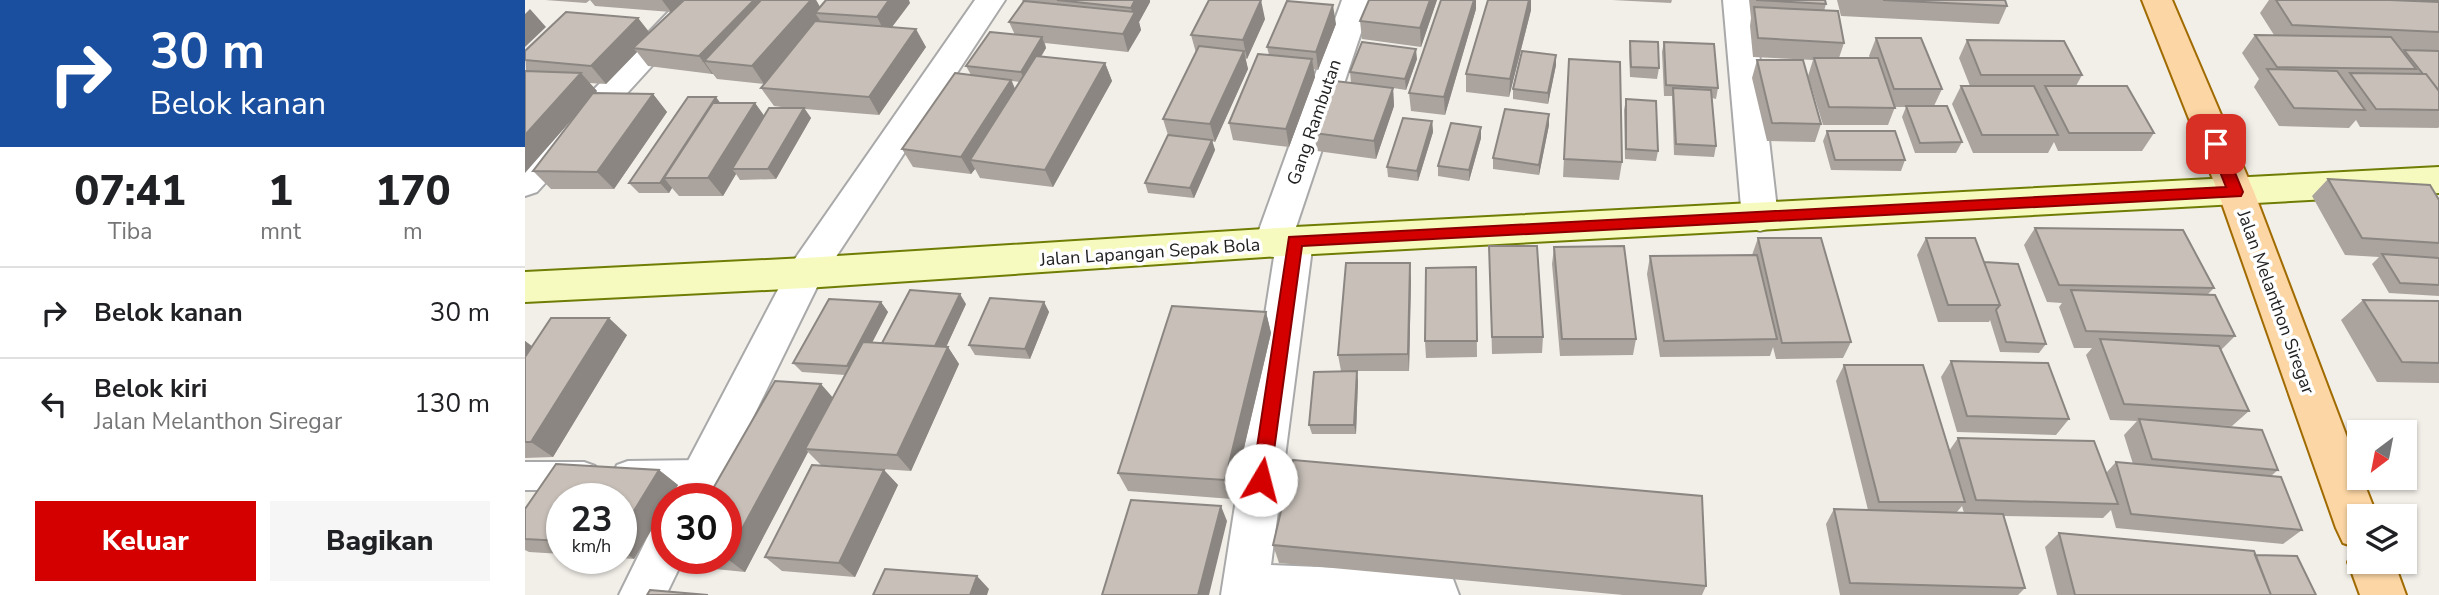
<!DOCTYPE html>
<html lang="id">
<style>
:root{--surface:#fff;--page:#f6f6f6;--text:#202124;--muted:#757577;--line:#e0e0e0;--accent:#d40000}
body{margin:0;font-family:"Nunito Sans",sans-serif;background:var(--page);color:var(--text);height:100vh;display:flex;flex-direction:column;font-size:26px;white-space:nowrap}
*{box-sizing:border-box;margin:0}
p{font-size:23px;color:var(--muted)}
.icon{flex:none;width:38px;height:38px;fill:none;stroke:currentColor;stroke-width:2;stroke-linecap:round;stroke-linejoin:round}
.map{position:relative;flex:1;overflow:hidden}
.details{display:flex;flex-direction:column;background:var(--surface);width:525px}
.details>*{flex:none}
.banner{background:#1a4fa0;color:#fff;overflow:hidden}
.needle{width:46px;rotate:212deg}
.tools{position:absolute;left:1822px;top:420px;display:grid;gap:14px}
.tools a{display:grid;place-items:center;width:70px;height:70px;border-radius:0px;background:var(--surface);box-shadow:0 2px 5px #0004;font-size:35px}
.speed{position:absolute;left:21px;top:483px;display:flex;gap:14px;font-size:35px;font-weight:700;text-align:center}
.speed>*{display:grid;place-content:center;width:91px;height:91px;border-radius:50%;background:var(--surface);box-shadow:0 2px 5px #0004;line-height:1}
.speed small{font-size:18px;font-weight:400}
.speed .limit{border:10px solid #d22;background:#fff;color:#111}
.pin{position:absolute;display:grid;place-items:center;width:60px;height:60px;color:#fff;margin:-30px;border-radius:14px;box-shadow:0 4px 10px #0006}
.me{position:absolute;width:77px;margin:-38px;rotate:8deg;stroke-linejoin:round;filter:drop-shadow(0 0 5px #0008)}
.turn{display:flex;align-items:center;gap:24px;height:147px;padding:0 35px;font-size:32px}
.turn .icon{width:91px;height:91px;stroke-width:2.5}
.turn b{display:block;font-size:49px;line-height:60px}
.eta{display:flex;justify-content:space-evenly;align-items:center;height:119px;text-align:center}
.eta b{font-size:42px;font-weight:800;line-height:49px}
.button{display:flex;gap:14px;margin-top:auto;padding:14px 35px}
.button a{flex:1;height:80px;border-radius:0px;background:var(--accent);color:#fff;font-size:28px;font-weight:800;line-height:80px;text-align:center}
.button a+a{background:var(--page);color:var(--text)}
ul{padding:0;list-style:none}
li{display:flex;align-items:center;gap:21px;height:91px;padding:0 35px;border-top:2px solid var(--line)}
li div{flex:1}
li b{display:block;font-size:26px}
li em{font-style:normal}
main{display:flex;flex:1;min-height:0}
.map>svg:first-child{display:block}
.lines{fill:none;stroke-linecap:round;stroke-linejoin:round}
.lane-casing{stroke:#a9a9a9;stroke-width:4}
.street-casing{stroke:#a9a9a9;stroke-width:4}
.secondary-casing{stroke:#707d05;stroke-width:4}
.primary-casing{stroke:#a06b00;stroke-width:4}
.lane{fill:#fff;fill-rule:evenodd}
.street{fill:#fff;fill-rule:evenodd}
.secondary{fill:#f7fabf;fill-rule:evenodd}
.primary{fill:#fcd6a4;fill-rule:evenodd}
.wall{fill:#aba49e;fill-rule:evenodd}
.shaded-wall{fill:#8b8681}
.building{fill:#c7bfb8;stroke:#8b8681;stroke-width:2}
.route{fill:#d40000;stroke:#8a0000;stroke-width:2}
.labels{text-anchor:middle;stroke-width:7;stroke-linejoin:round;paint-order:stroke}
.street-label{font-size:18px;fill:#222;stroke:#fff}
</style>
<main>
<section class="details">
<div class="banner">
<div class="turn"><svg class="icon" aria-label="right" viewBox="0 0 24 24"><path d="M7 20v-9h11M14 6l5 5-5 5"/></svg><div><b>30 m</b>Belok kanan</div></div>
</div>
<div class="eta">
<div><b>07:41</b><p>Tiba</p></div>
<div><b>1</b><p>mnt</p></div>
<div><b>170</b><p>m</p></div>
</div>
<ul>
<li><svg class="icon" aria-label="right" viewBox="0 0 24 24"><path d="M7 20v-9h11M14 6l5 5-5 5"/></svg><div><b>Belok kanan</b></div><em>30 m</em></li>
<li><svg class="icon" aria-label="left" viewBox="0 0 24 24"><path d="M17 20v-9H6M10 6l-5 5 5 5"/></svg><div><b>Belok kiri</b><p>Jalan Melanthon Siregar</p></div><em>130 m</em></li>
</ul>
<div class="button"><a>Keluar</a><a>Bagikan</a></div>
</section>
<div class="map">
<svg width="1914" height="595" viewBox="0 0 1914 595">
<rect width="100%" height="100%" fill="#f2efe9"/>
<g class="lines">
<!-- lane casing -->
<g class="lane-casing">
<path id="lane" d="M177 460 188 464 193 474 188 484 177 488 103 489 92 485 87 475 92 465 103 461Z
M0 462H59L70 466 75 476 70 486 59 490H0Z"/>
</g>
<!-- street casing -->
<g class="street-casing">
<path id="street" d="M155 0H187L12 192 0 196V161Z
M450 0H480L295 281 188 499H143L267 263Z
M817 0H847L771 227 783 231 788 241 746 565 911 572 928 579 934 595H696L749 257 734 254 729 244Z
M1198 0H1228L1253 218 1248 227 1235 231 1222 227 1217 218Z
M142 524V558H159L141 595H94L126 530Z"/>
</g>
<!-- secondary casing -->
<g class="secondary-casing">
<path id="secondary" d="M1914 167V193L770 255 280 288 0 302V272L280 258 770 227Z"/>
</g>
<!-- primary casing -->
<g class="primary-casing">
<path id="primary" d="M1617 0H1647L1729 192 1834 469V478H1837L1852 516H1834V562H1869L1881 595H1835L1823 562 1830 547 1818 543 1811 528 1693 192Z"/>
</g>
<!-- lane -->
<use href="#lane" class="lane"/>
<!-- street -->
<use href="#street" class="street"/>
<!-- secondary -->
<use href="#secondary" class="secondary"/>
<!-- primary -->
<use href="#primary" class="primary"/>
</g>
<!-- wall -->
<path class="wall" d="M20 0H65L61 3Z
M65 0H158L147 11 291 0 295 7 385 3 367 27 401 47 354 115 280 109 286 118 251 179 215 180 211 174 198 196H154L147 188 144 193H114L104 183 196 103H230L239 116 264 108 249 106 236 88 249 73 239 84 192 79 188 74H187L123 66 112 52 81 84 64 83 72 91 70 93 128 94 142 112 89 189H26L8 171 57 108 1 71 0 51 113 18 125 33 146 12 70 6Z
M497 0H625V2L614 22 616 30 603 52 520 43 521 48 516 57 580 63 587 81 528 187 455 178 450 169 446 174 388 167 377 149 446 75 441 66 490 35 484 22 498 2ZM487 81 495 82 490 89Z
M912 0 896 47 837 39 835 21Z
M963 0H1006V10L984 97 941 92V74Z
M1087 0H1147L1146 3Z
M1224 0H1300L1301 4 1299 11 1319 43 1314 58H1345L1344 56 1351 38 1417 89 1409 106 1437 142 1431 153H1390L1377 117 1381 107H1370L1363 125H1298L1283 76 1288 60 1228 57 1225 26 1226 18Z
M1312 0H1480L1482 6 1474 24 1316 16Z
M1744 0H1914V127L1913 128 1835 127 1831 120 1824 128 1754 126 1729 87 1734 79 1717 53 1730 35H1749L1735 13ZM1875 49 1913 51 1879 50 1877 52Z
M951 9 920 115 886 111 884 93Z
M740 19 722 59 720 58 723 69 690 142 687 141 690 150 669 198 623 193 620 183 643 135 638 119 671 53 666 35Z
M811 24 793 70 789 69 790 77 764 147 708 140 704 123 744 55 742 47Z
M1442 40 1557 75 1551 86 1629 133 1617 151H1533L1529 142 1523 153H1448L1427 104 1436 86H1445L1434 58Z
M1105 41 1134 68 1132 79 1105 77 1104 51Z
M1139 42 1193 88 1191 99 1187 98 1191 146 1189 157 1149 155 1147 96H1139L1137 52Z
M1031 55V65L1023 104 988 99V89Z
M892 59 881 90 868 88 869 106 851 159 792 151 789 133 826 83 825 72Z
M1044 59 1097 162 1094 180 1038 177Z
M1232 60 1296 124 1290 142 1242 141 1227 78Z
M1101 99 1133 151 1131 161 1100 159 1099 110Z
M1024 114V125L1014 175 968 169V158Z
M907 121 908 132 893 181 863 177 862 167Z
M956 127V138L944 181 913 176V166Z
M1302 131 1380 160 1376 171 1306 170 1298 141Z
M1803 179 1914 243V296L1864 293 1847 264 1854 257 1820 255 1787 196Z
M1510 228 1689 288 1682 295 1710 336 1696 350 1724 411 1707 426 1675 425 1753 470 1746 476 1777 530 1758 544 1591 528 1586 510 1578 518 1479 516 1500 588 1493 595H1315L1301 524 1309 509 1343 510 1311 381 1319 365 1424 451 1433 438 1581 473 1591 462 1608 464 1599 435 1612 421 1585 420 1561 355 1567 348H1549L1534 307 1537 303 1522 302 1499 245ZM1437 506 1439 513H1431Z
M1233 238 1326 342 1318 358 1251 359 1248 347 1245 356 1135 357 1122 274 1125 256 1227 255Z
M1401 238 1459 262 1521 344 1514 353 1475 352 1465 320 1464 322H1413L1392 255Z
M964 246 1018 337 1017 353 967 354Z
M1029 247 1111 339 1108 355 1035 356 1027 264Z
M951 267 952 357 901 358 900 341Z
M886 280 884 371H816L813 355Z
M1838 300 1914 301V383L1852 382 1816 320Z
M356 302 363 312 347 343H357L441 304 421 347H423L434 364 386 471 296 465 283 452 220 572 170 567 157 558H201L308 398 320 375 277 372 268 363Z
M519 302 524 312 505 359 450 355 444 345Z
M741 312 746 333 707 499 603 491 593 473Z
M102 335 28 457 0 458V341L7 346Z
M1426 361 1544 419 1531 435 1432 432 1416 377Z
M833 381 831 434H787L784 425Z
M134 470 153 485 109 559 96 558V499H37V554L4 552 0 550V509Z
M359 470 373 485 330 577 257 571 240 557Z
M1534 533 1730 555 1791 595H1532L1520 547Z
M748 545 1181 586 1177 595H1098L754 563Z"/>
<!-- shaded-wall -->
<path class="shaded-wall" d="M137 0H158L146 12Z
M229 0H258L179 61 188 74H187L174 56Z
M286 0H291L299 14 290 13 295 20 239 84 227 66Z
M364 0H384L385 3 361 35 352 17Z
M610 0H625V2L614 22 616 30 603 52 598 34 608 15 606 8Z
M736 0 740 19 722 59 718 40Z
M905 0H912L896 47 895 28Z
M949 0H951V9L920 115 919 97Z
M1004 0H1006V10L984 97 985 79Z
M808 5 811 24 793 70 791 52Z
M5 9 21 27 0 47V14Z
M113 18 127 36 108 48 112 52 81 84 66 66Z
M391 29 401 47 354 115 344 97Z
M517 37 521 48 500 82 496 72Z
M891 49 892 59 881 90 880 79Z
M719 51 723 69 690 142 685 124Z
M1031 55V65L1023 104V93Z
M787 59 790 77 764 147 761 129Z
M580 63 587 81 528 187 520 170Z
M56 73 72 91 0 173V135Z
M486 80 494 98 445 160 450 169 446 174 436 157Z
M868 88 869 106 851 159 849 141Z
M128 94 142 112 89 189 72 172Z
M191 97 199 108 139 178 147 188 144 193 135 183Z
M230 103 243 121 207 169 211 174 198 196 183 178Z
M279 108 286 118 251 179 243 169Z
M1024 114V125L1014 175V165Z
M907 121 908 132 893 181 892 171Z
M956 127V138L944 181V170Z
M687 140 690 150 669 198 665 188Z
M885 263 886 280 884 371 883 354Z
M435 294 441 304 417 356 410 346Z
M356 302 363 312 330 375 322 366Z
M519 302 524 312 505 359 500 349Z
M741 312 746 333 707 499 700 480Z
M84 318 102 335 28 457 6 442Z
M0 341 17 354 0 380Z
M423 347 434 364 386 471 372 455Z
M832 371 833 381 831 434 829 425Z
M296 384 310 400 280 449 283 452 220 572 201 558Z
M134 470 153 485 145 499H142V504L109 559 96 550V532Z
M359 470 373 485 330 577 314 563Z
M696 506 702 521 684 595H673Z
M452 576 464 589 462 595H445Z"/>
<!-- building -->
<path class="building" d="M159 0H229L174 56 108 48Z
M236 0H286L227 66 179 61Z
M301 0H364L352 17 290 13Z
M532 0H610L606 8Z
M684 0H736L718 40 666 35Z
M844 0H905L895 28 835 21Z
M916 0H949L919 97 884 93Z
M963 0H1004L985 79 941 74Z
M1231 0H1300L1301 4Z
M1358 0H1480L1482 6Z
M1751 0H1865L1914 2V32L1767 25Z
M1896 0H1914V2H1898Z
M499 1 610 12 598 34 484 22Z
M762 1 808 5 791 52 742 47Z
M1229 7 1313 11 1319 43 1233 38Z
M41 12 113 18 66 66 0 60V51Z
M290 21 391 29 344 97 236 88Z
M465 32 517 37 496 72 441 66Z
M1730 35 1866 37 1891 69 1752 67Z
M1351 38H1396L1417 89H1369Z
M1442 40 1539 41 1557 75H1456Z
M1105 41 1133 42 1134 68 1106 67Z
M837 42 891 49 880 79 825 72Z
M1139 42 1189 44 1193 88 1141 85Z
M674 46 719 51 685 124 638 119Z
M1879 50 1914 51V91L1901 74H1898Z
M997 51 1031 55 1023 93 988 89Z
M733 54 787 59 761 129 704 123Z
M511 56 580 63 520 170 445 160Z
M1289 58H1353L1370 108 1304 107Z
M1044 59 1095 62 1097 162 1039 159Z
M1232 60H1278L1296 124 1247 123Z
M1742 69 1812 71 1840 110 1769 108Z
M0 71 56 73 0 135Z
M430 73 486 80 436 157 377 149Z
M1825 73 1901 74 1914 91V110L1851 109Z
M810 81 868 88 849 141 789 133Z
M1436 86H1509L1533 135H1457Z
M1520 86H1602L1629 133H1544Z
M1148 88 1186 90 1191 146 1151 144Z
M68 93 128 94 72 172 8 171Z
M163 97H191L135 183H104Z
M1101 99 1131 101 1133 151 1101 149Z
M188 103H230L183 178H139Z
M1381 106H1422L1437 142 1395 143Z
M244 108H279L243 169H207Z
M980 109 1024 114 1014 165 968 158Z
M878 118 907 121 892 171 862 167Z
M926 123 956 127 944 170 913 166Z
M1302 131H1370L1380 160H1310Z
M643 135 687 140 665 188 620 183Z
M1803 179 1905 185 1914 200V243L1837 238Z
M1510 228 1658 230 1689 288 1534 285Z
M1233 238H1296L1326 342 1257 343Z
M1401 238H1450L1475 305H1423Z
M964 246H1012L1018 337H967Z
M1099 246 1111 339H1037L1029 247Z
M1857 254 1914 258V285L1875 283Z
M1232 255 1252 339 1139 341 1125 256Z
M1459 262 1493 264 1521 344 1481 342 1471 310 1475 305Z
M821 263H885L883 354 813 355Z
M951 267 952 341H900L901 268Z
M385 290 435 294 410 346 357 343Z
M1546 290 1690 295 1710 336 1561 331Z
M465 298 519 302 500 349 444 345Z
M304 299 356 302 322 366 268 363Z
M1838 300 1914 301V363L1877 362Z
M647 306 741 312 700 480 593 473Z
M26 318H84L6 442H0V357Z
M1575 339 1694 346 1724 411 1599 404Z
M338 342 423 347 372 455 280 449Z
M1426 361 1523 363 1544 419 1442 416Z
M1319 365H1398L1440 502H1354Z
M832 371 829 425H784L789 372Z
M250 381 296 384 201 558V499H182Z
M1614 419 1737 430 1753 470 1627 459Z
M1433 438 1569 441 1593 504 1451 500Z
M768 460 1177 496 1181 586 748 545Z
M1591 462 1756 477 1777 530 1606 514Z
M31 464 134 470 96 532V499H37V541L0 539V509Z
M287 465 359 470 314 563 240 557Z
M606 500 696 506 673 595H577Z
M1309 509 1478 514 1500 588 1325 583Z
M1534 533 1729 551 1746 595H1550Z
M1730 555 1772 556 1791 595H1746Z
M360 569 452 576 445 595H348Z
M125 590 183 595H122Z"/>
<!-- route -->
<path class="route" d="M1691 139 1698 144 1718 192 1716 196 777 246 745 480 742 485 736 488 729 485 727 480 764 237 1701 187 1684 144Z"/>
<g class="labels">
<!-- street labels -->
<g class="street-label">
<text transform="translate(789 122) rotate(-71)" y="6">Gang Rambutan</text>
<text transform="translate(625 252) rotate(-4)" y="6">Jalan Lapangan Sepak Bola</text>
<text transform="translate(1751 302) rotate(70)" y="6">Jalan Melanthon Siregar</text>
</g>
</g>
</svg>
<div class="tools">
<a><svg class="needle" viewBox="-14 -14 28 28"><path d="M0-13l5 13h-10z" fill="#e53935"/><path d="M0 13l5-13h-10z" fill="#757577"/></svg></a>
<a><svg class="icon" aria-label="layers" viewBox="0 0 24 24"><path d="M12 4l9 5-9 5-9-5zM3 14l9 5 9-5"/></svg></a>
</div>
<div class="speed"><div>23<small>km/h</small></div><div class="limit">30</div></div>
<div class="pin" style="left:1691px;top:144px;background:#d93025"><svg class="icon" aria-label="arrive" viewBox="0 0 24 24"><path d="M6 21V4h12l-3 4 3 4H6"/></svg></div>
<svg class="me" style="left:736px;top:480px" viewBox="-20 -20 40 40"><circle r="19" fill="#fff"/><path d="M0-13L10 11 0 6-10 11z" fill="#d40000"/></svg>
</div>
</main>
